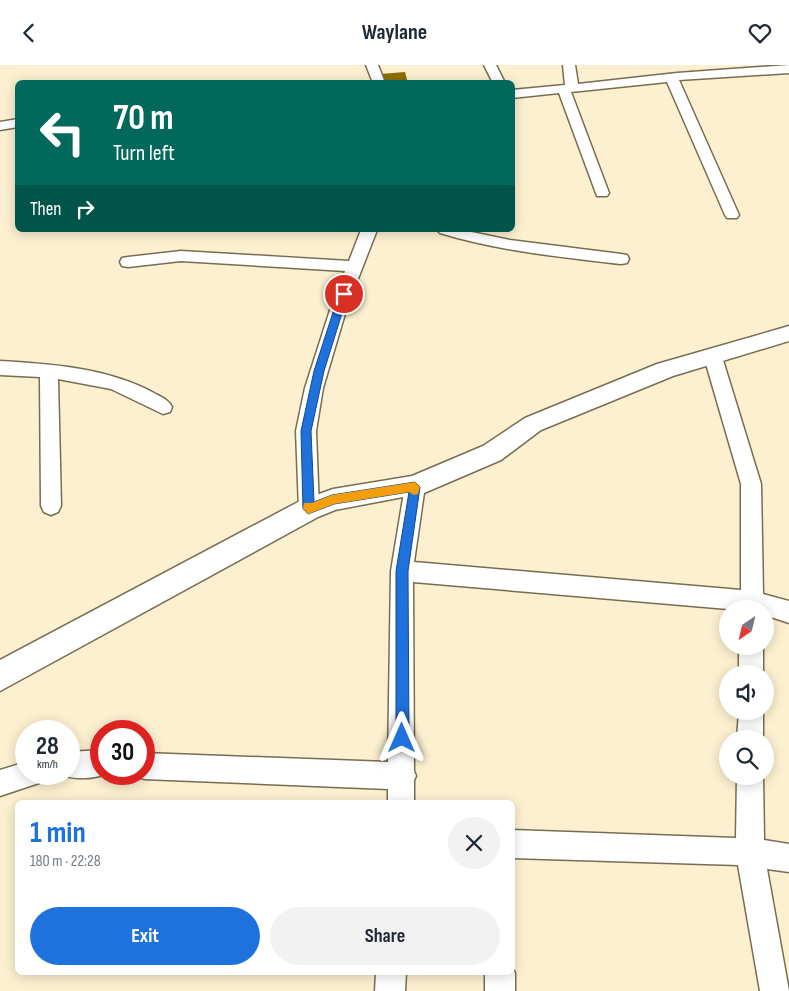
<!DOCTYPE html>
<meta charset="utf-8">
<style>
:root{--surface:#fff;--page:#f2f2f3;--text:#1f2937;--muted:#747a83;--accent:#1f71dc}
body{margin:0;font-family:"Sofia Sans Condensed",sans-serif;background:var(--page);color:var(--text);height:100vh;display:flex;flex-direction:column;font-size:19px;white-space:nowrap}
*{box-sizing:border-box;margin:0}
p{font-size:16px;color:var(--muted)}
.icon{flex:none;width:28px;height:28px;fill:none;stroke:currentColor;stroke-width:2;stroke-linecap:round;stroke-linejoin:round}
.map{position:relative;flex:1;overflow:hidden}
.sheet{position:absolute;left:15px;top:735px;width:500px;height:175px;display:flex;flex-direction:column;background:var(--surface);border-radius:8px;box-shadow:0 2px 12px #0003}
.sheet>*{flex:none}
.banner{position:absolute;left:15px;top:15px;width:500px;height:152px;border-radius:8px;box-shadow:0 2px 12px #0003;background:#00695c;color:#fff;overflow:hidden}
.needle{width:32px;rotate:215deg}
.buttons{position:absolute;left:719px;top:535px;display:grid;gap:10px}
.buttons a{display:grid;place-items:center;width:55px;height:55px;border-radius:50%;background:var(--surface);box-shadow:0 2px 12px #0003;font-size:25px}
.speed{position:absolute;left:15px;top:655px;display:flex;gap:10px;font-size:25px;font-weight:700;text-align:center}
.speed>*{display:grid;place-content:center;width:65px;height:65px;border-radius:50%;background:var(--surface);box-shadow:0 2px 12px #0003;line-height:1}
.speed small{font-size:12px;font-weight:400}
.speed .limit{border:8px solid #d22;background:#fff;color:#111}
.pin{position:absolute;display:grid;place-items:center;width:42px;height:42px;color:#fff;margin:-21px;border:2px solid #fff;border-radius:50%;box-shadow:0 1px 5px #0007}
.me{position:absolute;width:55px;margin:-28px;rotate:0deg;stroke-linejoin:round;filter:drop-shadow(0 0 4px #0008)}
.turn{display:flex;align-items:center;gap:18px;height:105px;padding:0 15px;font-size:22px}
.turn .icon{width:65px;height:65px;stroke-width:2.5}
.turn b{display:block;font-size:35px;line-height:42px}
.then{display:flex;align-items:center;height:48px;padding:0 15px;background:#0003;gap:10px;font-size:19px}
.round{display:grid;place-items:center;flex:none;width:52px;height:52px;border-radius:26px;background:var(--page)}
.overview{display:flex;align-items:center;justify-content:space-between;height:85px;padding:0 15px}
h1{font-size:30px;font-weight:700;line-height:38px;color:var(--accent)}
.primary-button{display:flex;gap:10px;margin-top:auto;padding:10px 15px}
.primary-button a{flex:1;height:58px;border-radius:30px;background:var(--accent);color:#fff;font-size:20px;font-weight:700;line-height:58px;text-align:center}
.primary-button a+a{background:var(--page);color:var(--text)}
header{display:flex;justify-content:space-between;align-items:center;height:65px;padding:0 15px;background:var(--surface);font-size:22px;font-weight:700}
.map>svg:first-child{display:block}
.building{fill:#8d6f05}
.lines{fill:none;stroke-linecap:round;stroke-linejoin:round}
.minor-casing{stroke:#776d50;stroke-width:3}
.tertiary-casing{stroke:#776d50;stroke-width:3}
.minor{fill:#fff;fill-rule:evenodd}
.tertiary{fill:#fff;fill-rule:evenodd}
.route{fill:#1f71dc;stroke:#14498f}
.slow{fill:#f59e0b}
</style>
<header><svg class="icon" aria-label="back" viewBox="0 0 24 24"><path d="M15 5l-7 7 7 7"/></svg>Waylane<svg class="icon" aria-label="heart" viewBox="0 0 24 24"><path d="M12 20l-8-8c-3-5 5-10 8-4 3-6 11-1 8 4z"/></svg></header>
<div class="map">
<svg width="789" height="926" viewBox="0 0 789 926">
<rect width="100%" height="100%" fill="#fcf0d0"/>
<!-- building -->
<path class="building" d="M405 7 408 18H383L380 9Z"/>
<g class="lines">
<!-- minor casing -->
<g class="minor-casing">
<path id="minor" d="M366 0H378L385 18H373Z
M484 0H496L505 18H493Z
M563 0H575L578 19 677 8 789 0V8L679 15 739 150 737 153H727L725 150 667 17 571 27 609 128 607 131H597L559 28 512 33V25L565 20Z
M18 54V62L0 65V57Z
M361 165H377L347 242 323 323 316 366 319 444 316 450 309 453 302 450 299 444 296 366 305 323 331 242 345 206 181 196 128 202 122 201 120 197 122 193 128 192 181 186 349 196Z
M437 165H462L510 175 621 189 627 190 629 194 627 198 621 199C560 192 499 186 440 168Z
M713 286 719 287 722 292 761 419 763 529 789 536V558L765 550V544H728L413 517 414 706 416 711 414 715V738H388V724L144 714 135 710 134 709H144V688L388 697 391 506 405 421 408 415 415 413 422 415 425 421 414 497 741 525V419L704 292 707 287Z
M0 296C52 299 108 303 154 328 161 332 169 335 172 342L170 347 163 349 111 324 58 314 61 441 58 447 51 450 44 447 41 441 40 312 0 310Z
M739 581H763V609H739Z
M739 646H763V674H737Z
M101 685V709H106C93 714 73 715 60 709H69V687Z
M26 697V709H43L39 718 0 731V705Z
M737 711H763L764 775 789 779V807L767 804 789 926H760L738 800 512 793V765L736 773Z
M512 902 515 908V926H485V908H512Z
M376 908H406L405 926H375Z"/>
</g>
<!-- tertiary casing -->
<g class="tertiary-casing">
<path id="tertiary" d="M789 261V276L673 311 541 365 501 395 424 428 335 445 318 452 0 626V595L300 436 333 424 412 411 483 381 525 353 657 299Z"/>
</g>
<!-- minor -->
<use href="#minor" class="minor"/>
<!-- tertiary -->
<use href="#tertiary" class="tertiary"/>
</g>
<!-- route -->
<path class="route" d="M344 226 348 229 324 306 311 366 314 437 332 430 415 417 420 422 408 506 409 673 407 678 402 680 398 678 396 673V506L409 427 334 439 308 449 303 444 301 366 314 306 339 229Z"/>
<!-- slow -->
<path class="slow" d="M415 417 420 422 418 429 414 430 409 427 334 439 308 449 303 444 304 438H312L332 430Z"/>
</svg>
<div class="buttons">
<a><svg class="needle" viewBox="-14 -14 28 28"><path d="M0-13l5 13h-10z" fill="#e53935"/><path d="M0 13l5-13h-10z" fill="#747a83"/></svg></a>
<a><svg class="icon" aria-label="sound" viewBox="0 0 24 24"><path d="M4 9h4l5-4v14l-5-4H4zM17 9q2 3 0 6"/></svg></a>
<a><svg class="icon" aria-label="search" viewBox="0 0 24 24"><circle cx="10" cy="10" r="6"/><path d="M15 15l6 6"/></svg></a>
</div>
<div class="speed"><div>28<small>km/h</small></div><div class="limit">30</div></div>
<div class="pin" style="left:344px;top:229px;background:#d93025"><svg class="icon" aria-label="arrive" viewBox="0 0 24 24"><path d="M6 21V4h12l-3 4 3 4H6"/></svg></div>
<svg class="me" style="left:402px;top:673px" viewBox="-20 -20 40 40"><path d="M0-17L14 15 0 8-14 15z" fill="#1f71dc" stroke="#fff" stroke-width="4"/></svg>
<div class="banner">
<div class="turn"><svg class="icon" aria-label="left" viewBox="0 0 24 24"><path d="M17 20v-9H6M10 6l-5 5 5 5"/></svg><div><b>70 m</b>Turn left</div></div>
<div class="then">Then<svg class="icon" aria-label="right" viewBox="0 0 24 24"><path d="M7 20v-9h11M14 6l5 5-5 5"/></svg></div>
</div>
<section class="sheet">
<div class="overview"><div><h1>1 min</h1><p>180 m · 22:28</p></div><a class="round"><svg class="icon" aria-label="close" viewBox="0 0 24 24"><path d="M6 6l12 12M18 6L6 18"/></svg></a></div>
<div class="primary-button"><a>Exit</a><a>Share</a></div>
</section>
</div>
